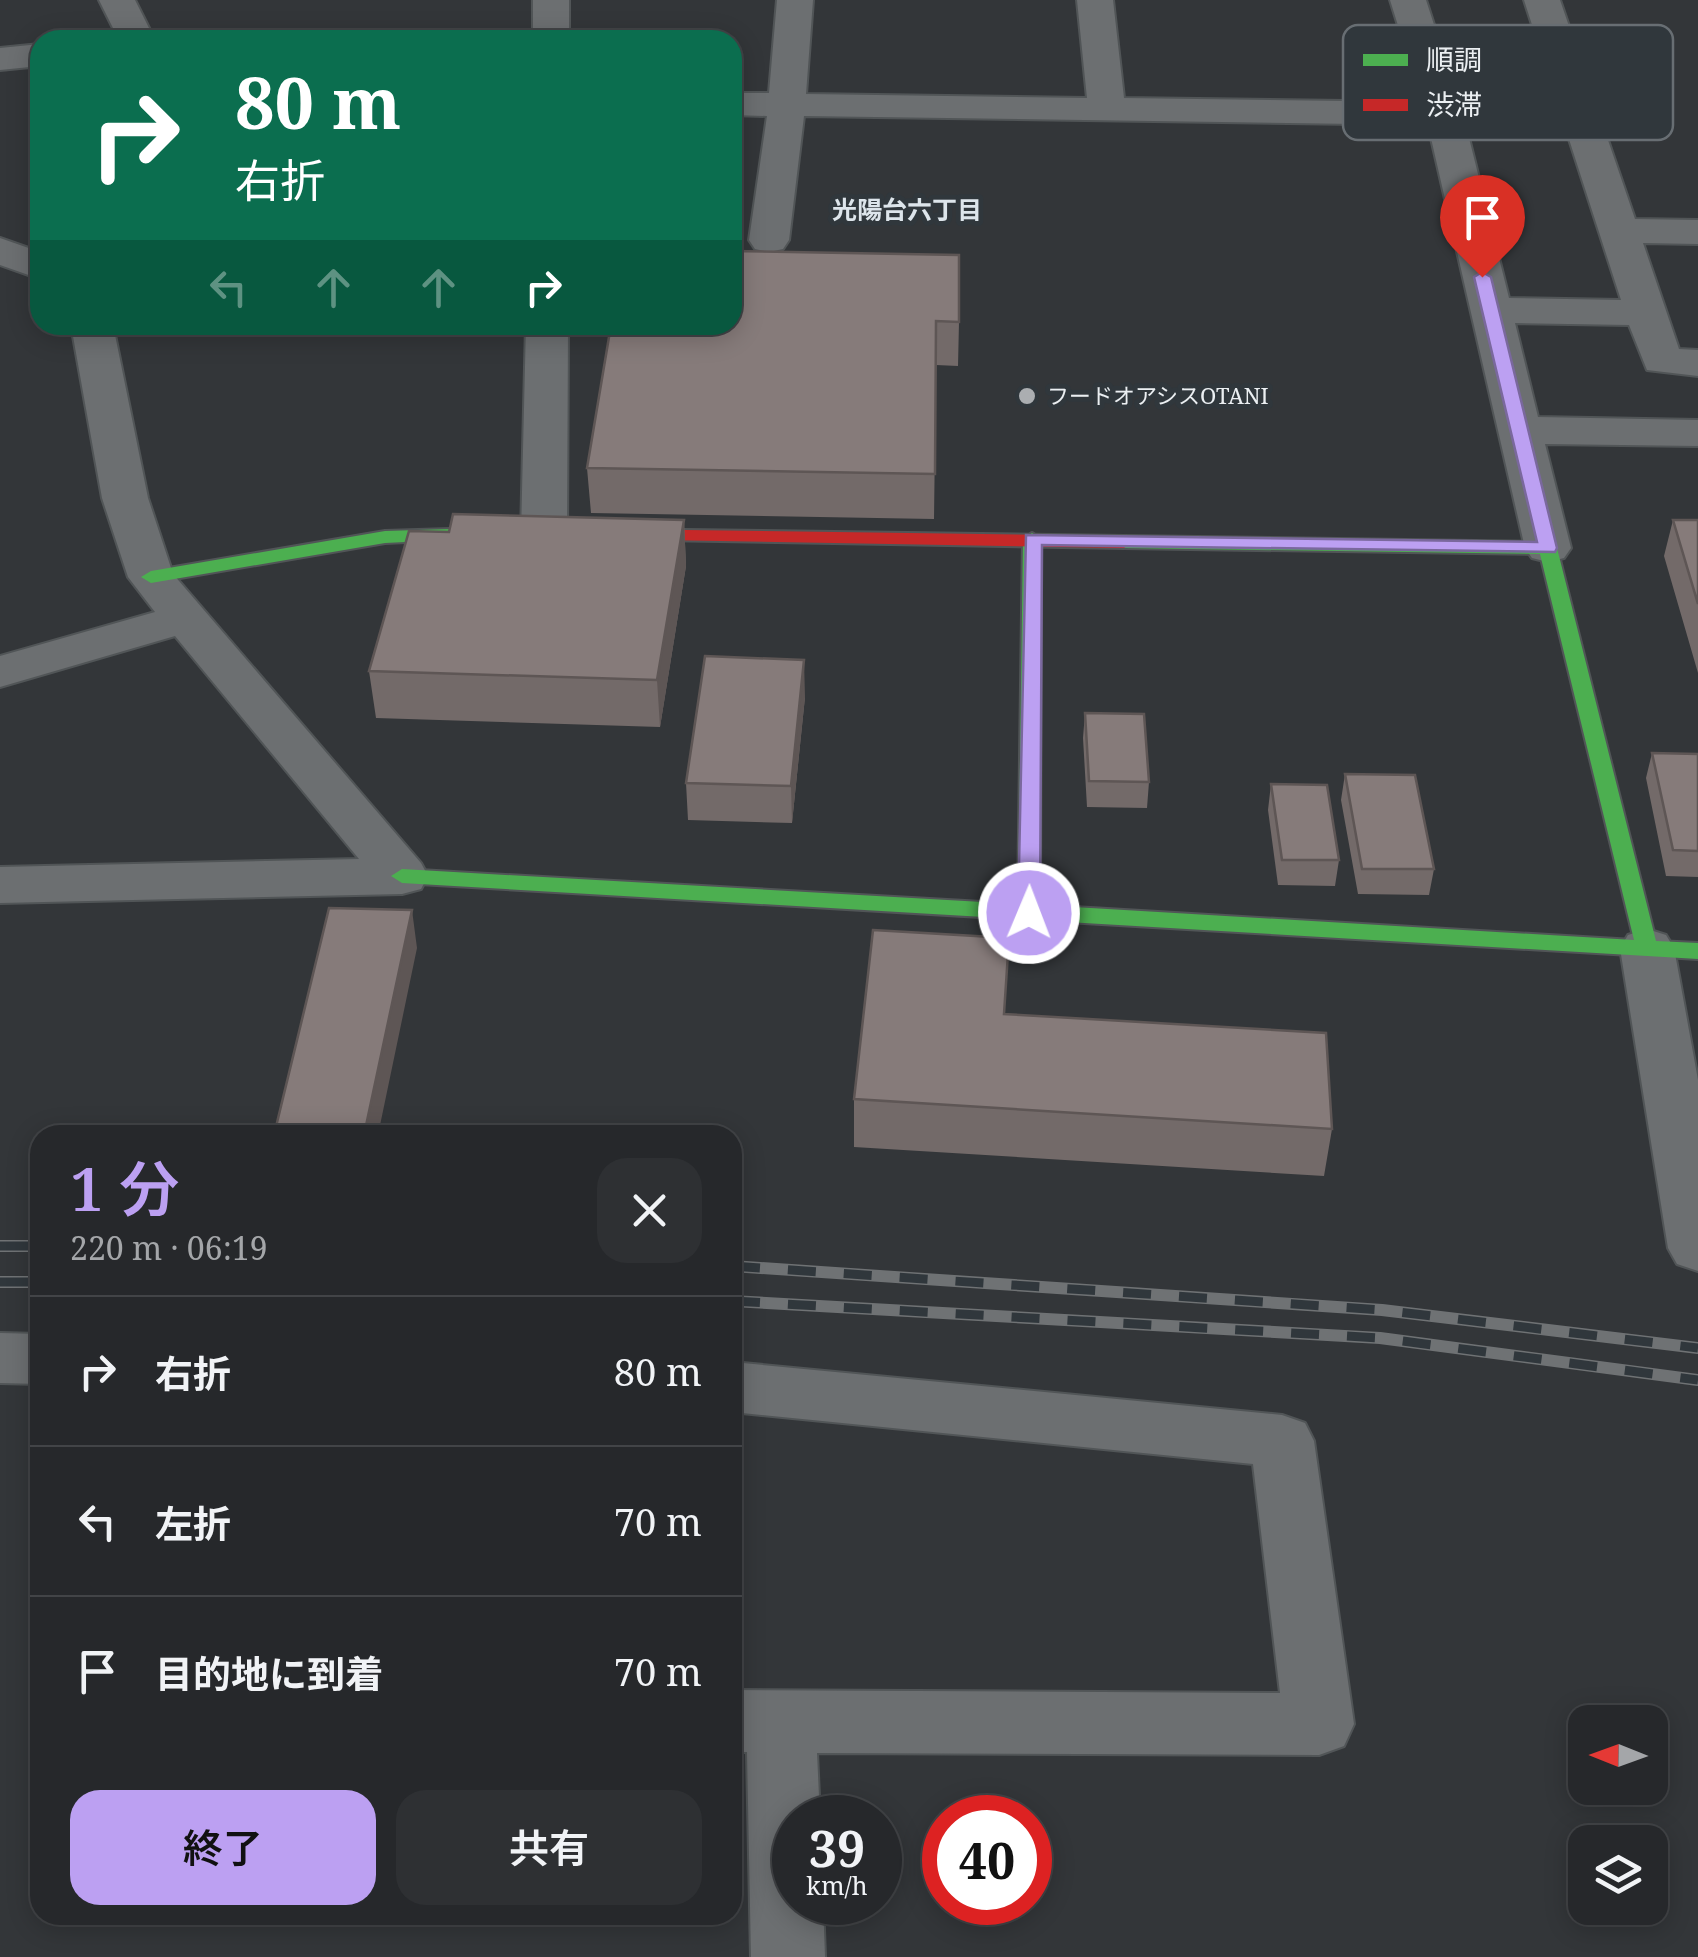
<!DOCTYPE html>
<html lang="ja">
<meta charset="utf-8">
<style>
:root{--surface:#26282b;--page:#2e3033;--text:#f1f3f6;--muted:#a4a6a9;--line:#424447;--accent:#bca0f2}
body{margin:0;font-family:"Noto Serif","Noto Sans JP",serif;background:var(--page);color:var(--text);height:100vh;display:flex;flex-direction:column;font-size:38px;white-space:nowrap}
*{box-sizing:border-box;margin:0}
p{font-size:32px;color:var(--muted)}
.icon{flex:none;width:55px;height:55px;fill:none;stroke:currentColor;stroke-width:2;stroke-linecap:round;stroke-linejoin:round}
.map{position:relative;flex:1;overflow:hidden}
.panel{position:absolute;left:30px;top:1125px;width:712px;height:800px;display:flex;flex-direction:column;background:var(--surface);border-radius:30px;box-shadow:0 5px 25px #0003,0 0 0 2px var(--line)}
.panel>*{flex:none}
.guide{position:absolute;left:30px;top:30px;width:712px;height:305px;border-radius:30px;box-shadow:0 5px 25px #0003,0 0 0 2px var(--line);background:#0b6e4f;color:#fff;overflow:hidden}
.needle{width:65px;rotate:271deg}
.fabs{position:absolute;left:1568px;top:1705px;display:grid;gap:20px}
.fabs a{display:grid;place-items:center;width:100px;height:100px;border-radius:20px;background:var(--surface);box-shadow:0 5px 25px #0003,0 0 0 2px var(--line);font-size:50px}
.speed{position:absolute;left:772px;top:1795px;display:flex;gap:20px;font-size:50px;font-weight:700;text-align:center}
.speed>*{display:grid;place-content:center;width:130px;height:130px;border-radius:50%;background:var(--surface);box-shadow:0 5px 25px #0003,0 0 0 2px var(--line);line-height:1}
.speed small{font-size:25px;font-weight:400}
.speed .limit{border:15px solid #d22;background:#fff;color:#111}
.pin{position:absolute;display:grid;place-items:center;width:85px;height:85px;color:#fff;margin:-102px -42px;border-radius:50% 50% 50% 0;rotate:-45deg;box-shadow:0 0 10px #0007}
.pin .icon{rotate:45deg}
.me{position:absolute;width:110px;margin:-55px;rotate:1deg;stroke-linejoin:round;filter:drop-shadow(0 0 8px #0008)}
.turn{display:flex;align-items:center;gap:35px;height:210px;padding:0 40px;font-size:45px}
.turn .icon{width:130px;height:130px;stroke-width:2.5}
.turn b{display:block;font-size:70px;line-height:85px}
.lanes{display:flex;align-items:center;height:95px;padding:0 40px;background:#0003;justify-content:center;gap:50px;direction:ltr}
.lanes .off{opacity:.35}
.round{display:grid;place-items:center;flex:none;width:105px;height:105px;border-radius:30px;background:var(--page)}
.overview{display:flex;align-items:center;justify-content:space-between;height:170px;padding:0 40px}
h1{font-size:60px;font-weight:600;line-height:75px;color:var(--accent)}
.button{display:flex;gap:20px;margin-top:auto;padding:20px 40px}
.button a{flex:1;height:115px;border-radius:30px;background:var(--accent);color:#111;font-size:40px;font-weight:600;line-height:115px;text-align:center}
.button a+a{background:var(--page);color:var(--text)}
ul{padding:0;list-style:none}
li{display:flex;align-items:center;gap:30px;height:150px;padding:0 40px;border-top:2px solid var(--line)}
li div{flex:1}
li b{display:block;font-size:38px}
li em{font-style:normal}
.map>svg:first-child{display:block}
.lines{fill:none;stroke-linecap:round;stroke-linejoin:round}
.street-casing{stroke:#515557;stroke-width:4}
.fast-casing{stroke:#515557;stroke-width:4}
.jam-casing{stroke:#515557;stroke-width:4}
.street{fill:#6c6f71;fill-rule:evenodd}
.fast{fill:#4caf50;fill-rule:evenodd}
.jam{fill:#c62828;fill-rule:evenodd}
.rail-casing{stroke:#6f7274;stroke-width:12}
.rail{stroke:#30373c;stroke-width:9;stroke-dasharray:28;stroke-linecap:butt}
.wall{fill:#736a69}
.shaded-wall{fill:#5e5655}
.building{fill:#867b7a;stroke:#5e5655;stroke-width:2.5}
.route{fill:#bca0f2;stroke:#7a689d;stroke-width:2.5}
.poi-dot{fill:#abaeb1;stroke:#30373c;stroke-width:4}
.labels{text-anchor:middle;stroke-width:10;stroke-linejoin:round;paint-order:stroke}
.far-poi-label{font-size:22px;fill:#ebeff2;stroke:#30373c;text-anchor:start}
.far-neighbourhood-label{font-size:25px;font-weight:bold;fill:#dde5eb;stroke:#30373c}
.key{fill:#30373c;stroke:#686e73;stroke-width:2.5}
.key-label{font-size:28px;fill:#ebeff2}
</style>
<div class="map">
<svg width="1698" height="1957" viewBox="0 0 1698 1957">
<rect width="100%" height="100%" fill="#333639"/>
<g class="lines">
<!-- street casing -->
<g class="street-casing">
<path id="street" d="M99 0H135L155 40H119Z
M533 0H569V40H533Z
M777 0H813L806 94 1087 98 1077 0H1113L1124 98 1422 102 1390 0H1426L1463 114 1509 298 1621 300 1524 0H1560L1635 219 1698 220V244L1643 243 1679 349 1698 350V376L1647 370 1629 325 1515 323 1538 417 1698 420V446L1545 444 1571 548 1564 558 1548 562 1532 558 1525 548 1428 125 804 116 789 240 783 249 769 252 755 249 749 240 767 116 732 115V93H769Z
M40 44V66L0 70V48Z
M0 238 40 252V279L0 265Z
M71 325H113L148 498 173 574 421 863 428 876 421 889 402 894 0 903V867L359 859 175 636 0 687V656L155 612 128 577 102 498Z
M526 325H568L567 534 560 544 544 548 528 544 521 534Z
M1647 929 1666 935 1674 948 1698 1080V1271L1677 1264 1668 1248 1620 948 1628 935Z
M0 1333 40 1334V1384L0 1383Z
M732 1362 1282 1415 1305 1423 1314 1441 1354 1724 1344 1746 1319 1755 817 1753 820 1818H795V1902H823L825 1957H751L747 1752H732V1690L1280 1693 1253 1464 732 1412Z"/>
</g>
<!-- fast casing -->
<g class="fast-casing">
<path id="fast" d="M482 528 491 534 489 538 385 543 151 583 141 577 151 571 385 531Z
M1032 533 1041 539 1040 905 1634 940 1540 554 1124 548 1115 542 1124 536 1548 542 1557 548 1656 941 1698 943V959L402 883 391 876 402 869 1018 904 1023 539Z"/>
</g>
<!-- jam casing -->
<g class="jam-casing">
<path id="jam" d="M608 529 1124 536 1133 542 1124 548 601 539V531Z"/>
</g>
<!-- street -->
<use href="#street" class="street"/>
<!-- fast -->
<use href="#fast" class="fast"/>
<!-- jam -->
<use href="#jam" class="jam"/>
<!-- rail casing -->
<g class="rail-casing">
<path id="rail" d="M0 1246H40
M732 1266 1382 1310 1698 1348
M0 1282H40
M732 1301 1380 1338 1698 1380"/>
</g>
<!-- rail -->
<use href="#rail" class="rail"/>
</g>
<!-- wall -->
<path class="wall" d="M732 251 959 322 958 366 936 365 934 519 591 513 587 468Z
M684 520 686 566 660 727 376 718 369 671 449 532Z
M1673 520H1698V673L1664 556Z
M805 697 792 823 688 820 686 783Z
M1085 713 1149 782 1147 808 1087 807 1083 738Z
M1652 753 1698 754V877L1666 876 1646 778Z
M1345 774 1434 869 1429 895 1358 894 1341 800Z
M1271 784 1339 860 1335 886 1278 885 1268 810Z
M1004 1014 1332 1129 1324 1176 854 1147V1099Z"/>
<!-- shaded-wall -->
<path class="shaded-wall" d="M684 520 686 566 660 727 657 680Z
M804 660 805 697 792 823 791 786Z
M412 910 417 948 378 1135H364Z"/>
<!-- building -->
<path class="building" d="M732 251 959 255V322L936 321 935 474 587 468 611 325H732Z
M453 514 684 520 657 680 369 671 409 531 449 532Z
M1673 520H1698V604Z
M705 656 804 660 791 786 686 783Z
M1085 713 1144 714 1149 782 1089 781Z
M1652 753 1698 754V851L1673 850Z
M1345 774 1415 775 1434 869H1362Z
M1271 784 1327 785 1339 860H1282Z
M329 908 412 910 364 1135H274Z
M873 930 1009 938 1004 1014 1326 1033 1332 1129 854 1099Z"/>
<!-- route -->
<path class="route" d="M1482 272 1491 277 1557 548 1555 552 1042 545 1040 913 1037 918H1021L1018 913 1026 535 1537 542 1474 277Z"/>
<!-- markers -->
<circle class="poi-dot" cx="1027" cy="396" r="10"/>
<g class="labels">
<!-- far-poi labels -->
<g class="far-poi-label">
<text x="1047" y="404">フードオアシスOTANI</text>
</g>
<!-- far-neighbourhood labels -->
<g class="far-neighbourhood-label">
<text x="907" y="219">光陽台六丁目</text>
</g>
</g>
<!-- legend -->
<rect x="1343" y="25" width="330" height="115" rx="15" class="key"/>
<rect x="1363" y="54" width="45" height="12" fill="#4caf50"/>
<rect x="1363" y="99" width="45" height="12" fill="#c62828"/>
<g class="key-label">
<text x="1426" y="70">順調</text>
<text x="1426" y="115">渋滞</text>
</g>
</svg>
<div class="fabs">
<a><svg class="needle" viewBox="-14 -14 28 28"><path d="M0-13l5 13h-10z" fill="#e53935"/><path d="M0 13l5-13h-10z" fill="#a4a6a9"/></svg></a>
<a><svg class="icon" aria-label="layers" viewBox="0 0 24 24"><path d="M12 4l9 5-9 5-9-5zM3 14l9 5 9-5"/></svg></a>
</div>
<div class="speed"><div>39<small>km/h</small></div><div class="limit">40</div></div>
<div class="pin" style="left:1482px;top:277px;background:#d93025"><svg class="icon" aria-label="arrive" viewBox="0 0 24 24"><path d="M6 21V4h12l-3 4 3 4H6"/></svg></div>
<svg class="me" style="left:1029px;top:913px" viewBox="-20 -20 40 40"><circle r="17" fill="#bca0f2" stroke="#fff" stroke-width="3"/><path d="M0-11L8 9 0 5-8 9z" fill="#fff"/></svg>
<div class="guide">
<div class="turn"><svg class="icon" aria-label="right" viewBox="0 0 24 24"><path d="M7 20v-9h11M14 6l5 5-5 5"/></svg><div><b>80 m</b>右折</div></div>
<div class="lanes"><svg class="icon off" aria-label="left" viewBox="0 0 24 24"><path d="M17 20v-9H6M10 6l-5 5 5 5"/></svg><svg class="icon off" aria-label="ahead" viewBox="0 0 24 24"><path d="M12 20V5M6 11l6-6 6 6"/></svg><svg class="icon off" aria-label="ahead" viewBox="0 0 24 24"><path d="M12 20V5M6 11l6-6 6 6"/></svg><svg class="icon" aria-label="right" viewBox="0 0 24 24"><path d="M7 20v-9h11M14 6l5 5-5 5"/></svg></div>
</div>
<section class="panel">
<div class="overview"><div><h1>1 分</h1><p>220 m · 06:19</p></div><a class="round"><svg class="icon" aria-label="close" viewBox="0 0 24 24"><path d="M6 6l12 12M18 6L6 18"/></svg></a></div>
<ul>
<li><svg class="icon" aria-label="right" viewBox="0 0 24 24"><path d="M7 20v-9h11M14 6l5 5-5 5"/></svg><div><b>右折</b></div><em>80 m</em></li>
<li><svg class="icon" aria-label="left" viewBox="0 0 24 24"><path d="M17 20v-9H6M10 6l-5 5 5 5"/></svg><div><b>左折</b></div><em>70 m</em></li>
<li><svg class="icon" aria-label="arrive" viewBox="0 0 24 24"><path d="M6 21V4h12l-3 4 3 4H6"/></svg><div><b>目的地に到着</b></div><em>70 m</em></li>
</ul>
<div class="button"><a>終了</a><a>共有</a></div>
</section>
</div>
